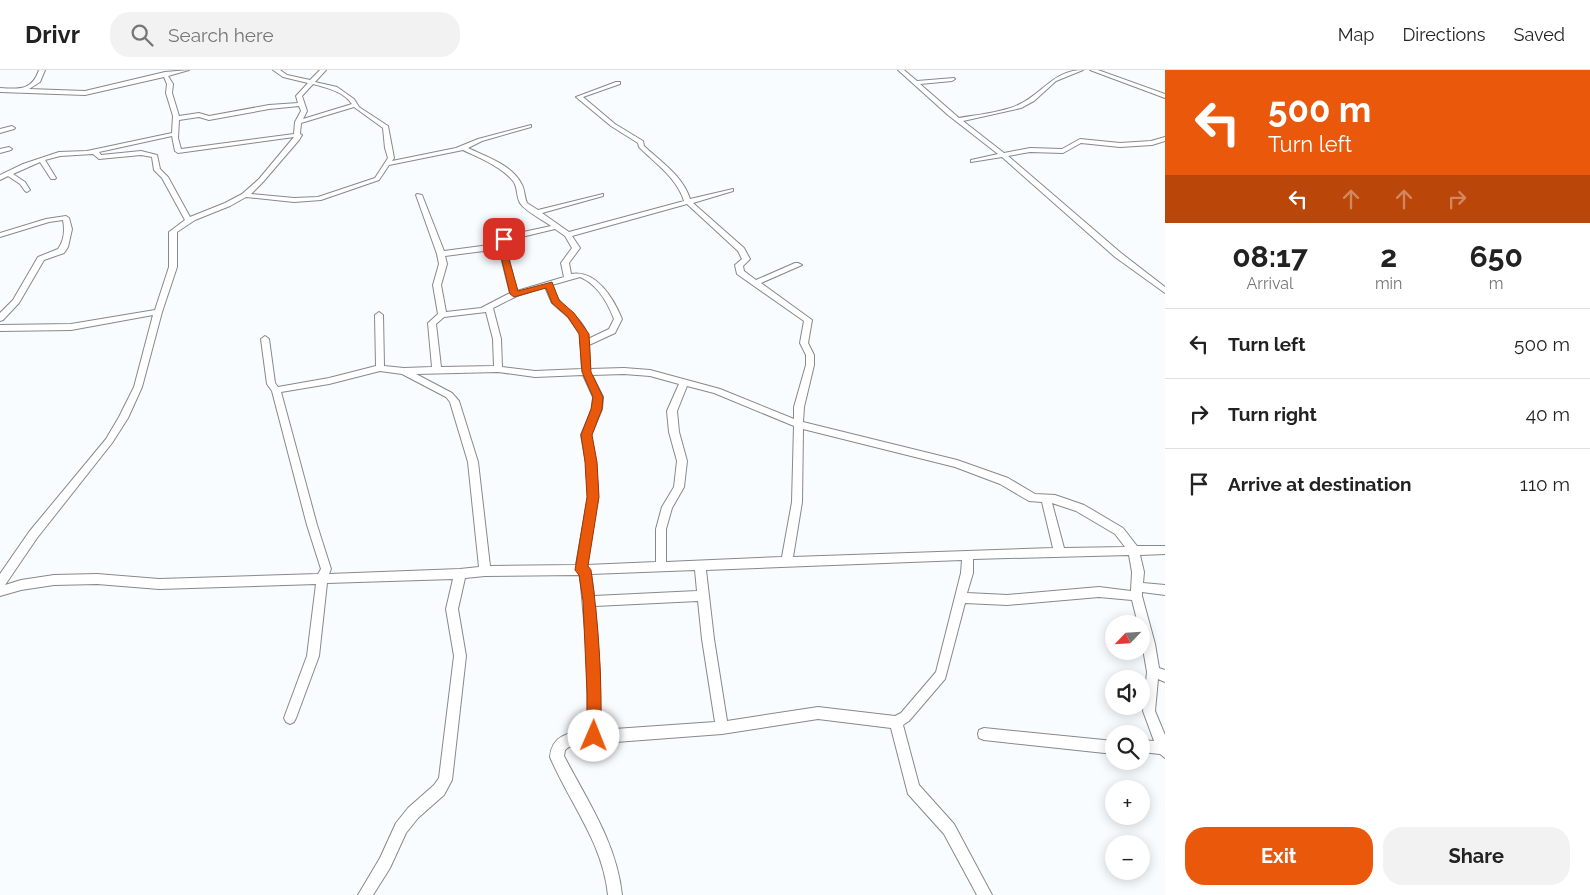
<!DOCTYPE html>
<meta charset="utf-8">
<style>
:root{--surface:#fff;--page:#f2f2f2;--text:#222;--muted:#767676;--line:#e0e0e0;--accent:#ea580c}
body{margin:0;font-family:Raleway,sans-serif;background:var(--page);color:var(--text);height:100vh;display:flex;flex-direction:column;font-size:19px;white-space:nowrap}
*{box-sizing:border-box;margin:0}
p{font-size:16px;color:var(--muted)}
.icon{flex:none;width:28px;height:28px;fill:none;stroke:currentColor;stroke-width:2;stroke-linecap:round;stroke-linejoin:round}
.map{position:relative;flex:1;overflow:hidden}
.sheet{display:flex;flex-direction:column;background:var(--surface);width:425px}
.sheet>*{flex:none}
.top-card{background:#ea580c;color:#fff;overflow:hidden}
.needle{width:32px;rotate:245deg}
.controls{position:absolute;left:1105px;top:545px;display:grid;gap:10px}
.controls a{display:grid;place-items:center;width:45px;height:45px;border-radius:50%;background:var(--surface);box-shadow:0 2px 12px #0003;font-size:25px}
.pin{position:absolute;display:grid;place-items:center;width:42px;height:42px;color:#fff;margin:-21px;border-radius:10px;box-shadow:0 2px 8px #0006}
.me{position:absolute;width:55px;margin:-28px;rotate:1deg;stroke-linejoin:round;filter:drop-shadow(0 0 4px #0008)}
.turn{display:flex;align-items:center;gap:18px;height:105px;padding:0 20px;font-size:22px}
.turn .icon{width:65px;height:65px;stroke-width:2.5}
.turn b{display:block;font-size:35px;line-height:42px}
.lanes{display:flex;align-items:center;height:48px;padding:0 20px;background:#0003;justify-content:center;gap:25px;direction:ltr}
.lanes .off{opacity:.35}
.eta{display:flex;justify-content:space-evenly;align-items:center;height:85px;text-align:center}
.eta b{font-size:30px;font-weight:700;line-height:35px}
.primary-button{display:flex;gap:10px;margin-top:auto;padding:10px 20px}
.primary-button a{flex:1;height:58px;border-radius:20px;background:var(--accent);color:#fff;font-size:20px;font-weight:700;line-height:58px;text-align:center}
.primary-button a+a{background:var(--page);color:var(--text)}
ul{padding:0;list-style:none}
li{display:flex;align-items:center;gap:15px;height:70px;padding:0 20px;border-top:1px solid var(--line)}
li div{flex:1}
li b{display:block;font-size:19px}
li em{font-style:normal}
header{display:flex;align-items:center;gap:30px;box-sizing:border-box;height:70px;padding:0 25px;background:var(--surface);border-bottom:1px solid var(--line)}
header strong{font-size:24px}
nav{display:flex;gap:28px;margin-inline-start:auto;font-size:18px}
.search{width:350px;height:45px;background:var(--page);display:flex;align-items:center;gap:12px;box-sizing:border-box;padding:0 18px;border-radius:20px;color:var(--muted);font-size:19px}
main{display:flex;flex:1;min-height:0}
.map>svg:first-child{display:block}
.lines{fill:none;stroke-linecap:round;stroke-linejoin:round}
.minor-casing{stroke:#86898c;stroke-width:2}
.minor{fill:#fff;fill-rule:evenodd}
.route{fill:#ea580c;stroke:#983908}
</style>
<header>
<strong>Drivr</strong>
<div class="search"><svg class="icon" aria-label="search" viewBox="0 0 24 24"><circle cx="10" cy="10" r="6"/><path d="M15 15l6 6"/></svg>Search here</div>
<nav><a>Map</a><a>Directions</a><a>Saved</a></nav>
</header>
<main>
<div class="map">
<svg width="1165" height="825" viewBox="0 0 1165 825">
<rect width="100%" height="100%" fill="#f9fcff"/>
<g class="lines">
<!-- minor casing -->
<g class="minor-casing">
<path id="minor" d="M39 0H45L40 12 29 19 85 21 165 2 189 0 168 6 173 14 172 23 179 46 199 43 209 46 269 35 298 33 296 26 308 13 283 7 273 0H280L287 5 310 10 320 0H326L315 12 337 17 354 29 359 37 388 56 394 88 392 91 456 78 478 69 531 55V57L482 71 468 78C485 86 512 95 521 113 525 119 524 126 527 133L538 140 603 124V126L542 143 569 162 684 131C677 108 656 94 639 77L638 73 611 56 576 27 616 12H620V14L583 27 615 54 643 71 644 76C661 92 683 106 690 129L733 119V121L693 133 744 178 750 189 743 196 744 201 756 210 795 193H798L802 195 761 213 812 250 808 273 814 285V295L804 337 803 352 957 390 1008 408 1035 424 1055 425 1084 435 1123 458 1137 476H1165V484L1140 485 1144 502 1143 513 1165 515V525L1142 522V526L1155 574 1159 598 1165 600V612L1158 609 1155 641 1165 665V688L1160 684 1141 682V670L1154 671 1143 641 1147 602 1141 567V554H1138L1132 530 1099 527 1007 535 965 533 945 609 909 651 903 655 919 715 954 754 992 825H977L944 764 908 724 891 658 818 649 722 664 576 675 569 677 565 680 564 686C587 730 617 774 622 825H608C603 773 570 734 550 687 552 665 569 662 588 661L587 583 580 505 485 506 465 508 458 539 466 586 452 710 444 725 418 748 406 763 390 798 373 825H358L380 788 396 753 408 738 434 715 439 708 454 586 446 539 453 509 327 513 319 586 296 648 294 652 290 654 286 652 284 648 307 586 316 514 159 519 97 514 54 515 21 520 0 526V504L29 462 106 369 119 347 134 317 153 245 71 260 0 261V255L71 254 155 240 169 197V162L185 150 162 108 154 100 152 87 141 85 99 89 93 84 60 86 45 90 56 108 55 109H51L40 92 13 104 25 112 30 120 27 122 25 121 20 114 8 106 0 110V105L23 94 59 82 87 81 172 63 173 46 166 23 167 14 164 7 85 25 0 22V18C19 19 32 21 39 0ZM313 14C327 18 343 21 352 34L303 49 307 41 302 26ZM299 36 301 41 295 52 294 64 181 79 178 68 179 50 199 47 209 50 269 39ZM354 37 383 58 385 78 388 88 375 108 318 127 294 128 251 124 263 112 299 70 302 65 300 64 301 53ZM172 66 175 81 178 83 294 67 259 109 242 124 225 133 190 147 168 107 160 99 157 85 141 81 101 85 99 82ZM463 80C479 88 501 96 513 111 518 117 516 126 520 133 525 141 543 150 551 156L504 166 497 174 444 181 422 125 417 124 416 125 437 184 439 194 433 215 438 244 428 253 432 297 404 298 384 296 383 245 379 242 375 245 376 296 329 308 278 317 275 313 269 269 265 266 261 269 267 314 272 321 307 455 321 499 318 504 159 509 97 504 54 505 21 510 5 515 37 468 112 373 128 348 142 317 162 242 177 197V162L195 150 230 136 246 127 294 132 321 130 379 110 389 95ZM687 134 738 181 742 189 735 195 737 204 804 251 800 273 806 285V295L794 337V349L720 319 650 300 624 298 590 299 589 275 615 263 622 249C614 229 596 199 571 204L569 193 580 178 572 166ZM555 159 565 166 572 178 561 193 564 207 517 221 505 174 509 170ZM499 179 510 223 481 238 446 242 441 215 447 194 445 186ZM580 207C597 214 608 233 614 249L609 259 588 269C587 252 568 242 559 230 556 226 554 220 552 215ZM545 217 552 233 568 247 580 264 582 299 535 301 502 297 501 269 493 238 517 226ZM486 242 493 269 494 296 441 297 436 254 444 247ZM380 301 402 304 446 327 450 332 468 392 479 497 460 499 329 504 331 499 317 455 281 322 329 314ZM498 302 535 307 583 305 593 327 592 339 581 365 586 392 588 427 576 495 490 496 478 392 459 331 452 323 416 304ZM624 304 650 306 679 314 667 341 669 362 677 391 674 417 662 437 656 459V492L587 495 598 427 596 392 591 365 602 339 603 327 592 305ZM687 316 714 323 794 356 792 432 782 487 666 492V459L672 438 684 417 687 391 679 362 677 341ZM803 359 955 397 1000 414 1029 431 1042 432 1053 478 793 487 802 432ZM1052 433 1076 441 1115 464 1125 477 1064 478ZM1129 485 1132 502 1131 521 1099 517 1007 525 967 523 973 503V489ZM962 490 961 503 936 602 901 643 895 646 818 637 727 651 714 569 706 500ZM695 500 697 521 594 526 591 504ZM698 531 702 569 715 652 600 660V604L595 536Z
M898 0H904L917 11 954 8 955 9 952 11 920 14 959 48C976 45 1005 42 1020 34 1043 23 1054 0 1083 0L1056 11 1034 31 1021 38 963 51 1004 83 1030 78 1062 79 1080 69 1120 73 1151 71 1165 67V71L1152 75 1120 77 1081 73 1063 83 1030 82 1008 86 1121 183 1165 217V223L1115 187 1002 87 971 92V90L998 84 948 45Z
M1090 0H1098L1165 24V28Z
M12 56 15 58 14 59 0 63V59Z
M9 77 12 79 11 80 0 83V79Z
M66 146 69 148 72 159 68 177 64 183 44 190 19 233 3 250 0 251V243L13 230 38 187 58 179C64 171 65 160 63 150L49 152 0 167V163L46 149Z
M984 658 1114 671V684L984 670 979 668 978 664 979 660Z"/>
</g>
<!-- minor -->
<use href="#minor" class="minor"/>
</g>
<!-- route -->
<path class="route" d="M502 168 509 169 505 175 518 221 552 212 559 230 574 243 589 264 591 302 603 327 602 339 592 365 597 392 599 427 588 496 591 500C599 555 602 611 601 666L599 672 594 674 589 672 587 666V623L583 531 579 505 575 500 587 427 585 392 581 365 591 339 593 327 582 302 579 264 568 247 552 233 546 218 514 227 510 224 499 178 495 175Z"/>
</svg>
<div class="controls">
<a><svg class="needle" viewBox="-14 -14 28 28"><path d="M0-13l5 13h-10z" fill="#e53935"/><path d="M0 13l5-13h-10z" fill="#767676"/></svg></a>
<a><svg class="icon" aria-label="sound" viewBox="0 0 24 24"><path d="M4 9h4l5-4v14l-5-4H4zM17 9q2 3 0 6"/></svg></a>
<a><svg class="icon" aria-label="search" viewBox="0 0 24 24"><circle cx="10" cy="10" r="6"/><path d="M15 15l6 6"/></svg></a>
<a>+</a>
<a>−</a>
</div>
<div class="pin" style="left:504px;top:169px;background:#d93025"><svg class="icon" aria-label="arrive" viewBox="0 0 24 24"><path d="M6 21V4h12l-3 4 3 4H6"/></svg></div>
<svg class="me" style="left:594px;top:666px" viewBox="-20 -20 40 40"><circle r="19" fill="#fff"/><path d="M0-13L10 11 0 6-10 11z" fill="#ea580c"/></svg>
</div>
<section class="sheet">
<div class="top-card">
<div class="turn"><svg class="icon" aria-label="left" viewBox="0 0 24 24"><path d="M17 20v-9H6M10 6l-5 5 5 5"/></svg><div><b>500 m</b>Turn left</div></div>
<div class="lanes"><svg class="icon" aria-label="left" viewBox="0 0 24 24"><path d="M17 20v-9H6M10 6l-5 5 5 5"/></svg><svg class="icon off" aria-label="ahead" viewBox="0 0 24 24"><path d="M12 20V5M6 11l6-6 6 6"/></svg><svg class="icon off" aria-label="ahead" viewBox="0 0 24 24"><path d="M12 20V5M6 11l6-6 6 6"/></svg><svg class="icon off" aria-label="right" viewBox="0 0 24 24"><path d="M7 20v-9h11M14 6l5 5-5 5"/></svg></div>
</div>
<div class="eta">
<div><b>08:17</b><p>Arrival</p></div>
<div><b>2</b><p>min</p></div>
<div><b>650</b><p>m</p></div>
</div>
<ul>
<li><svg class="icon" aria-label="left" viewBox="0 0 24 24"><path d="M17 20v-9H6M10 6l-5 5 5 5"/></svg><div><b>Turn left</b></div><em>500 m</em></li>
<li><svg class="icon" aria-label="right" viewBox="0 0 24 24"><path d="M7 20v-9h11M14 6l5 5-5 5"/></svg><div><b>Turn right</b></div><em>40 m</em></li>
<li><svg class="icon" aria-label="arrive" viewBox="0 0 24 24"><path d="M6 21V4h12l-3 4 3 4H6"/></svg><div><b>Arrive at destination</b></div><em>110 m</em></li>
</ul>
<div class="primary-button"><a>Exit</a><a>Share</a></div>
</section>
</main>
